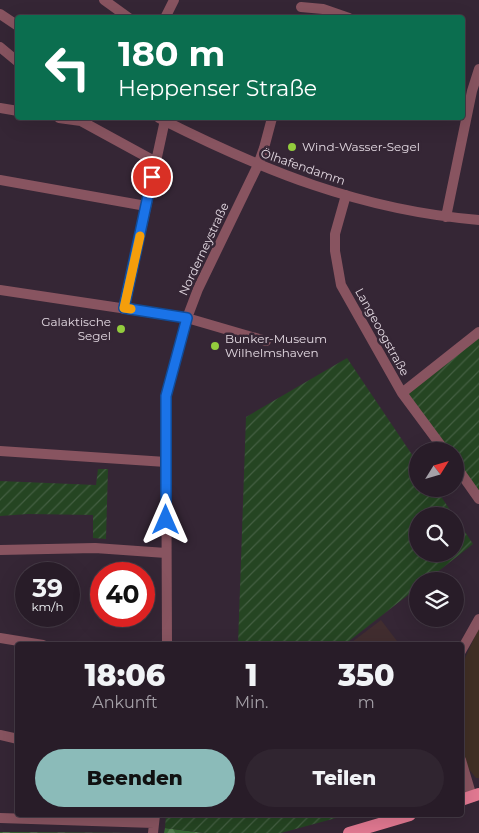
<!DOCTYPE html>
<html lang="de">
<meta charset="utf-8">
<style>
:root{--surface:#281c28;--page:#302530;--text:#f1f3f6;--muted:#a5a1a8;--line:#443a45;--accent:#8bbbb9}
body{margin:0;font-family:Montserrat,sans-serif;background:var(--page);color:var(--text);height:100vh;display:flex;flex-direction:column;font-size:19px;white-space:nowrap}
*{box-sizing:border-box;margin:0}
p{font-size:16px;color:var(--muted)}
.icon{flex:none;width:28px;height:28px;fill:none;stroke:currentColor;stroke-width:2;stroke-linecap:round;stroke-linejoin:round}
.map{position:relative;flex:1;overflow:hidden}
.details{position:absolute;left:15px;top:642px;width:449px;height:175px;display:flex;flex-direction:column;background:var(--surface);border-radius:5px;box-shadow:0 5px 20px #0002,0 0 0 1px var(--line)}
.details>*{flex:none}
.hud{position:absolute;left:15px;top:15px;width:450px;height:105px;border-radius:5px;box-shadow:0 5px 20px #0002,0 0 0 1px var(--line);background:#0b6e4f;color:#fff;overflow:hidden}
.needle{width:32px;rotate:53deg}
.fabs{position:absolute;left:409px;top:442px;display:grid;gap:10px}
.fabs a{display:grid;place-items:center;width:55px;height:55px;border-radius:50%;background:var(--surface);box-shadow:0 5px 20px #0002,0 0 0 1px var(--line);font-size:25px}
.speed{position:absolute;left:15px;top:562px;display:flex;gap:10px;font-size:25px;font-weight:700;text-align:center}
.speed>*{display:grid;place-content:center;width:65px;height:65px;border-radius:50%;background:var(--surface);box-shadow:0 5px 20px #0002,0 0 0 1px var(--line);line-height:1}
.speed small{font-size:12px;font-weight:400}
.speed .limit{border:8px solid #d22;background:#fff;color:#111}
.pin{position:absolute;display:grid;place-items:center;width:42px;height:42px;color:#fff;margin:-21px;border:2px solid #fff;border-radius:50%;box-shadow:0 1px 5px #0007}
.me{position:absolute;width:55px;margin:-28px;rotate:0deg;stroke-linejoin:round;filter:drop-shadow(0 0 4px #0008)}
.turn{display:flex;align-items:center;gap:18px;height:105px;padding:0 20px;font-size:22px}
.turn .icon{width:65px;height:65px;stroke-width:2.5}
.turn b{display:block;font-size:35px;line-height:42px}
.eta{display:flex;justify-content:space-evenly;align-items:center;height:85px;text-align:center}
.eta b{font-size:30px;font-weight:800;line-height:35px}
.cta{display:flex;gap:10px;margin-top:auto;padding:10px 20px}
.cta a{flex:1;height:58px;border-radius:30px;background:var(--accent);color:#111;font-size:20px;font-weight:800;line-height:58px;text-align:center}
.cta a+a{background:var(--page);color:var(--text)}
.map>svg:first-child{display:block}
.commercial{fill:#402f25}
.education{fill:#412d2f}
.forest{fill:url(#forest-firs)}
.garden{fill:url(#garden-furrows)}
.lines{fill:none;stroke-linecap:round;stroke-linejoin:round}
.minor{stroke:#885460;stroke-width:10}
.major{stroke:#e27992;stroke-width:12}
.route-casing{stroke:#114b97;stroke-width:12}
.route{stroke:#1a73e8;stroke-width:9}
.slow{stroke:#f59e0b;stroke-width:9}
.poi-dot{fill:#93cc3d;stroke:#352635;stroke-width:2}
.labels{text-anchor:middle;stroke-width:5;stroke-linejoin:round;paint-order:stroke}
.poi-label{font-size:12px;fill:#e3d9e2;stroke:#352635;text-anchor:start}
.street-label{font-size:12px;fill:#e3d9e2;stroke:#352635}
</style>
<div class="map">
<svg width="479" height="833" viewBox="0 0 479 833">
<defs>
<pattern id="forest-firs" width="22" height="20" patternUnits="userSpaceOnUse" patternTransform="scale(1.25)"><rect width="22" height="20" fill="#386834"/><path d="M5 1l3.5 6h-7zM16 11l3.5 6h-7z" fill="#557d51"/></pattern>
<pattern id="garden-furrows" width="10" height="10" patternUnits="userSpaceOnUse" patternTransform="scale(1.25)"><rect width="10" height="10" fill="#254522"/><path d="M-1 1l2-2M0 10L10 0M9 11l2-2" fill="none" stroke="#445f42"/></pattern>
</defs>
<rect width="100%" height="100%" fill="#352635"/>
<!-- commercial -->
<path class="commercial" d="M479 627V778H476L468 768 461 743V667Z"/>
<!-- education -->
<path class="education" d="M381 620 400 645H348Z"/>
<!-- forest -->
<path class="forest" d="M165 828 204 833H164Z
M0 832H143L0 833Z"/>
<!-- garden -->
<path class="garden" d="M479 335V496L455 463V451H446L406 394Z
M347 358 417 462 418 489H436L454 516H418V554H455V517L473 544 426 581H418L417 588 344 645H238L246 417Z
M98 469H108L106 539 93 538V515L28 514 0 516V481L96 485Z
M166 815H347L281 833H204L165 828Z"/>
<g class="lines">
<!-- minor -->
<path class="minor" d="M104 0 129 18
M301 7 323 9 349 18
M0 14 18 26
M165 18 174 0
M0 47 18 62
M0 108 18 111
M59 118 81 121 156 162
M159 118C264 171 360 210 479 220
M0 180 146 206
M346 195 335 234V251L341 285 402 393 445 451
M446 217 472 91 479 69
M0 290 187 318 266 341
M124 309 165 120
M402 393 479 332
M0 451 166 462
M455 465 479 499
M0 550 95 548 166 553
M0 638 43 645
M167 645 166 396 187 318 198 289 258 165 264 148 272 118
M461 651 479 619
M0 735 18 739
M461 760 472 797
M0 818 154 823
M153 833 155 815"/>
<!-- major -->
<path class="major" d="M461 800 479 794
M349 833 410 815"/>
</g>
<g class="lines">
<!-- route casing -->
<g class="route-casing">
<path id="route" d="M152 177 124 308 187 318 166 396V520"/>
</g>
<!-- route -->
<use href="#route" class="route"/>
<!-- slow -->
<path class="slow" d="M131 309 124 308 140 236"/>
</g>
<!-- markers -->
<g class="poi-dot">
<circle cx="292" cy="147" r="5"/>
<circle cx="121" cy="329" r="5"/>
<circle cx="215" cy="346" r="5"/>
</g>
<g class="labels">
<!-- poi labels -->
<g class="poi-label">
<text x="302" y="151">Wind-Wasser-Segel</text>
<text x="111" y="326" text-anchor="end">Galaktische<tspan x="111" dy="14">Segel</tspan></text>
<text x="225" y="343">Bunker-Museum<tspan x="225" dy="14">Wilhelmshaven</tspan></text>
</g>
<!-- street labels -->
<g class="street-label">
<text transform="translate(303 167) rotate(19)" y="4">Ölhafendamm</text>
<text transform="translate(204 249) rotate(-65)" y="4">Norderneystraße</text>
<text transform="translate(382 332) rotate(61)" y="4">Langeoogstraße</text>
</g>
</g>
</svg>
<div class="fabs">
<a><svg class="needle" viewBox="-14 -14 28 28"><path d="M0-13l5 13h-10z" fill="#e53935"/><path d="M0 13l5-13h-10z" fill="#a5a1a8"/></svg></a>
<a><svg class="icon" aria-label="search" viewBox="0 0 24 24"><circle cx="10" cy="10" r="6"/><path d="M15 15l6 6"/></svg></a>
<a><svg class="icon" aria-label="layers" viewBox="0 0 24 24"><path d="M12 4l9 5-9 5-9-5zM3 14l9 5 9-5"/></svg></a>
</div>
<div class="speed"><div>39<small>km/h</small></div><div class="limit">40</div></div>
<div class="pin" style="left:152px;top:177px;background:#d93025"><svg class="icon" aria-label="arrive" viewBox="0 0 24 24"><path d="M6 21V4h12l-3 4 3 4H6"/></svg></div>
<svg class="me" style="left:166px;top:520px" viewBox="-20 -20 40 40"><path d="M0-17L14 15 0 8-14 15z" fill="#1a73e8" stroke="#fff" stroke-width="4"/></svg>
<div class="hud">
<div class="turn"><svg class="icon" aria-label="left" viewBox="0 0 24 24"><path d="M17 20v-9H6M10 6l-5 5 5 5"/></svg><div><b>180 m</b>Heppenser Straße</div></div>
</div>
<section class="details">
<div class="eta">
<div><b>18:06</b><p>Ankunft</p></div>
<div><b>1</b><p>Min.</p></div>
<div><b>350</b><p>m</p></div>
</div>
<div class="cta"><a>Beenden</a><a>Teilen</a></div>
</section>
</div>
